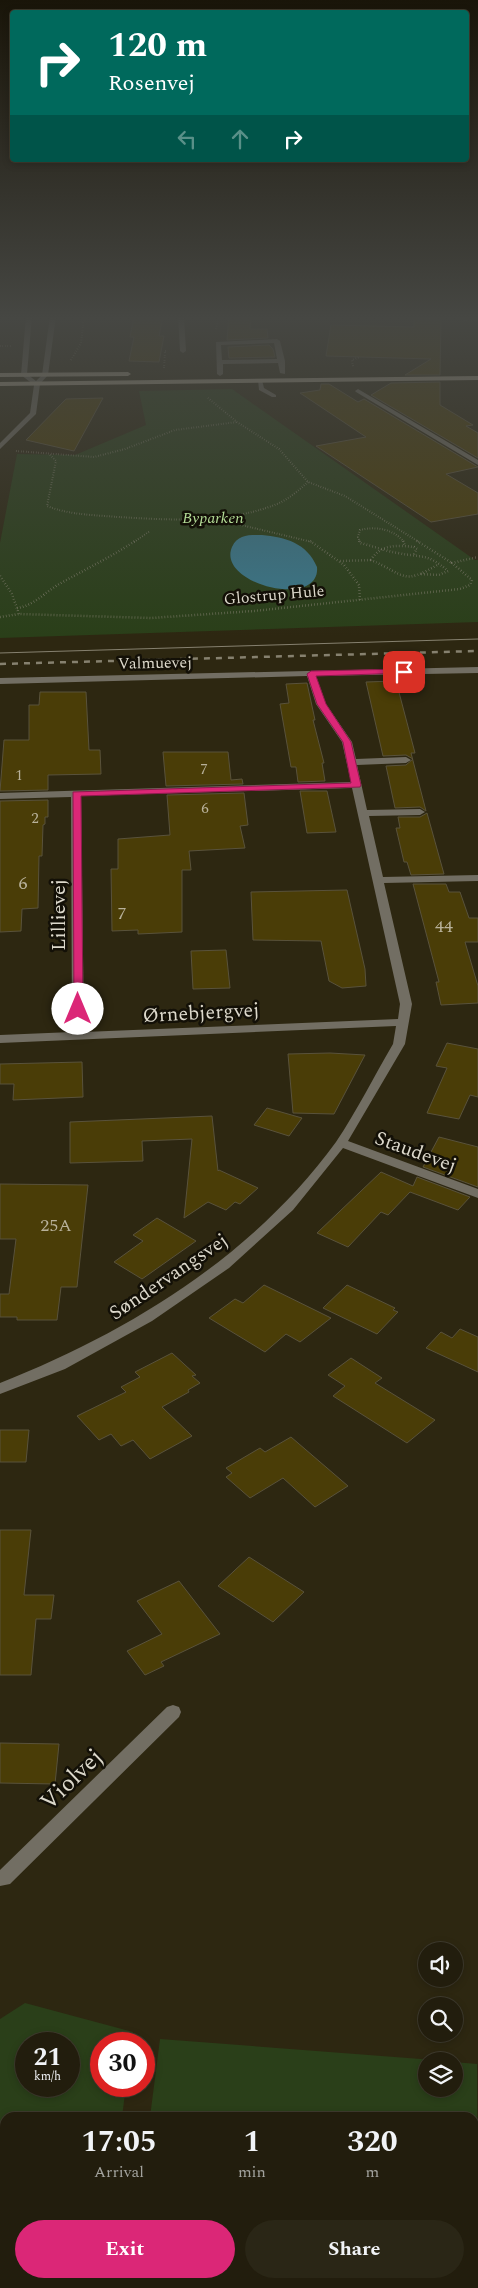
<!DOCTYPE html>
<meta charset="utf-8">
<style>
:root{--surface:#221d0d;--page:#2a2616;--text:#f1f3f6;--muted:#a2a29d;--line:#3f3b2e;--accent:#db2777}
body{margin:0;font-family:Spectral,serif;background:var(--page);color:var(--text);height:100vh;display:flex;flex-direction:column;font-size:19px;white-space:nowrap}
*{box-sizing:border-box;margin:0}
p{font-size:16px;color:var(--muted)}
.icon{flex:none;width:28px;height:28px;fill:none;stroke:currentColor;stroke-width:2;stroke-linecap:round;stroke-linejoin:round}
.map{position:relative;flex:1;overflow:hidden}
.details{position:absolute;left:0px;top:2112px;width:479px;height:176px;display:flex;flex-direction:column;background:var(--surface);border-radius:15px 15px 0 0;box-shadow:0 2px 8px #0003,0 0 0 1px var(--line)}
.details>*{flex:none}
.hud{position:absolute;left:10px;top:10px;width:459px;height:152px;border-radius:5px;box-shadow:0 2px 8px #0003,0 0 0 1px var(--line);background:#00695c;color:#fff;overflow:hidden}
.fabs{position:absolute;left:418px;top:1942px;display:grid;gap:10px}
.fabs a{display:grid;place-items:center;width:45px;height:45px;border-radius:50%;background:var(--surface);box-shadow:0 2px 8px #0003,0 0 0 1px var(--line);font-size:25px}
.speed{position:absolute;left:15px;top:2032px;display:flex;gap:10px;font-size:25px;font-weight:700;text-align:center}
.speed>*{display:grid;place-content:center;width:65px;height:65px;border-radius:50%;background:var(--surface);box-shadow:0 2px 8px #0003,0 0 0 1px var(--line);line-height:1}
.speed small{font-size:12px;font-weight:400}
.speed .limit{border:8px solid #d22;background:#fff;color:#111}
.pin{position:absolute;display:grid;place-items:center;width:42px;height:42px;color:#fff;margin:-21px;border-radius:10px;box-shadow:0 2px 8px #0006}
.me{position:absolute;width:55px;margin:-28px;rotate:0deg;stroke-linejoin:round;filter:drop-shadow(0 0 4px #0008)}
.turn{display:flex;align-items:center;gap:18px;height:105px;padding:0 15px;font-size:22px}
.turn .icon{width:65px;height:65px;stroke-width:2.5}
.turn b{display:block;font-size:35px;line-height:42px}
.lanes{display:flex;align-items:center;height:48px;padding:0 15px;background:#0003;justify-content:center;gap:25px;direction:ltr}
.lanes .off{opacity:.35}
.eta{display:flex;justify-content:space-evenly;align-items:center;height:85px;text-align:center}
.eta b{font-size:30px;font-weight:700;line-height:35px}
.button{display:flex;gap:10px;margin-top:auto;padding:10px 15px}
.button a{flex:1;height:58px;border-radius:30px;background:var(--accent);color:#fff;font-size:20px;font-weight:700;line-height:58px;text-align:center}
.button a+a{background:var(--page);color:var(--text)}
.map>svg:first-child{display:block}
.green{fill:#2a3f19;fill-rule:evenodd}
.water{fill:#3b798c}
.building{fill:#4a3d07;stroke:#59523b}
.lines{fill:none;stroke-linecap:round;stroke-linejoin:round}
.path-far1{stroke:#8c8776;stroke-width:2;stroke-dasharray:0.5 2;stroke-linecap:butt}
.path{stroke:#8c8776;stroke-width:2.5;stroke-dasharray:0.5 2.5;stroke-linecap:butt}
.minor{fill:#726e63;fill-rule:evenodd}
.major{fill:#beb49f;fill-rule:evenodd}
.tram{stroke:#86816f;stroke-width:1}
.rail{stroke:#86816f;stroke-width:2.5;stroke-dasharray:6 6;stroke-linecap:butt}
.route{fill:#db2777;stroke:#8e194d}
.labels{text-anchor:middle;stroke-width:5;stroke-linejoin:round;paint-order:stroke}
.far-number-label{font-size:15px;fill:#b8b19a}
.far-park-label{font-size:16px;font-style:italic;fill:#b4dc97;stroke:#131007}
.far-street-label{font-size:16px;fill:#dcd8cb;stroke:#131007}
.number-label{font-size:18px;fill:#b8b19a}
.street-label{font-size:20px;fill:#dcd8cb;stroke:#131007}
.near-street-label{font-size:24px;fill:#dcd8cb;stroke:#131007}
</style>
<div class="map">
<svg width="478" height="2288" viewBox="0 0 478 2288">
<rect width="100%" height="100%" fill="#2d2711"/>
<!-- green -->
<path class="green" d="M232 389 475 560H478V622L0 638V543L17 454 75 455 146 425 139 391Z
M25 2003 133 2032 132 2044H101V2086H126L122 2117 5 2118V2284H100L99 2288H0V2019ZM26 2044H69V2086H26Z
M160 2039 447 2061H426V2089H454V2062L477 2064 478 2288H131V2284H474V2118L150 2117Z"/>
<!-- water -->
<path class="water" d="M262 535C285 537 307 543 317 567 321 610 216 584 232 547 238 534 249 535 262 535Z"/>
<!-- building -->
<path class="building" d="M134 316H163L159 336H164L159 362 129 361 134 337H130Z
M229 316H251L250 329H267L268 338 227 340Z
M414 318 441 319 440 375H405L431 359 326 356 331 325 414 327Z
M269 345 273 349 275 357 229 358 228 347Z
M440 382V405L473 425 466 426 478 433V458L371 395 391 383Z
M321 384H329L358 402 364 399 478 467 446 474 478 493V514L431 522 316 446 366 437 300 393 320 390Z
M103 398 74 451 26 440 66 399Z
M396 681 415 753H411L426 811 420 807 395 808 386 766 406 765 413 759 406 755 383 756 366 682Z
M307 683 315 720H313L324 763H322L325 781 298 782 296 767H291L280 704 289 703 286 684Z
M40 692H86L89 750H100L101 774 48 775V790L0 791 4 740H29V705H39Z
M163 752H228L231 780 242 779 243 784 166 786Z
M300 791H327L336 832 307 833Z
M244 793 248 825 240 826 245 848 189 851 191 870H182V932L138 934V930L112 931 111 869H118V839L170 835 167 795Z
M48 800V817H45V824L43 825 42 856H39L38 908 22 909 21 931 0 932V801Z
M427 813 444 874 411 875 407 862H404L396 828H400L398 817H420Z
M413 884H446L449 892H460L469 918H478V942H465L478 986V1003L441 1005 436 982H439Z
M347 890 365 969 366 986 342 988 329 981 321 941 253 940 251 892Z
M226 950 230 988 193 989 191 951Z
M447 1043 478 1049V1097L470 1095 459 1119 427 1113 447 1068 436 1066Z
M330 1053 365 1055 334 1114 293 1113 288 1054Z
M82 1062 83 1097 13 1100 14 1084H0V1064Z
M267 1108 302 1118 289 1136 254 1125Z
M212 1116 218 1171 219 1170 258 1188 240 1204 235 1202 226 1210 208 1202 184 1218 192 1139 142 1141 143 1161 70 1163V1122Z
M439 1137 478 1147V1187L423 1167Z
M381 1172 413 1186 417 1177 470 1197 458 1210 410 1192 388 1215 381 1212 348 1247 317 1233Z
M0 1184 88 1185 77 1287H61L57 1320H17V1317H0V1294H9L16 1239H0Z
M157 1218 196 1241 142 1279 114 1262 143 1241 133 1235Z
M264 1285 331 1318 300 1342 286 1334 265 1352 209 1318 235 1299 243 1303Z
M347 1285 395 1308 393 1310 398 1312 377 1334 323 1308Z
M460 1329 478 1337V1372L426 1348 441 1332 452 1338Z
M172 1353 196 1375 192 1376 200 1383 188 1390 189 1392 162 1407 192 1436 150 1459 133 1440 121 1446 111 1434 99 1440 77 1416 126 1392 121 1387 140 1377 135 1372Z
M351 1358 382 1378 375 1383 435 1420 407 1443 333 1396 345 1386 328 1375Z
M0 1430H29L26 1462H0Z
M291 1437 348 1486 315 1507 283 1478 250 1498 226 1477 232 1473 226 1468 260 1448 265 1452Z
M0 1530H31L24 1595H54L51 1619H36L31 1675H0Z
M249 1557 304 1592 273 1622 218 1586Z
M179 1581 220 1634 161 1662 164 1666 145 1675 127 1651 162 1634 137 1601Z
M0 1743 59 1744 55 1784 0 1783Z"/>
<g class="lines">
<!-- path-far1 -->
<path class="path-far1" d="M463 316V320H478
M216 329 219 316
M0 346H11
M71 360 81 343 84 316
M353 366 352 360 360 357
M164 368 165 351H167
M208 398 237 422 279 449 308 482 345 496 419 542
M16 451 94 457 125 449 175 430 237 422
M50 455 56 461 47 506C69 515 95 515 118 517 171 520 227 524 277 504 289 499 299 490 308 482
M216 519 312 542
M134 542 150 531
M360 542 358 537 360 530C375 526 394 529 404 542"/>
<!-- path -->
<path class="path" d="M310 541 344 565 359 585 360 600
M359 541 360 543C373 546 385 551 398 553 423 558 427 553 448 571L439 575 421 574
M403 541 405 546
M417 541 452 563
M414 554 417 549 414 547C398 545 380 544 371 560 406 575 402 586 439 564
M340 561 371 560
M0 576 12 594 19 614
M17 608C34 606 46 591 61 583 86 569 111 557 135 541
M0 617 19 614 151 618 254 611 460 589 470 585 472 580 452 563 478 557"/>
<!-- minor -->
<path class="minor" d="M26 316H32L27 374 36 381 42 375 50 316H56L48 375 40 384 36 414 0 449V443L30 413 34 385 21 375Z
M178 316H184L186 351 183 353 180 351Z
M277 339 280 341 285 361V374L280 373 278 363 223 364V374L220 376 217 374 216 342ZM274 343 277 359 222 360 221 345Z
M258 380H262L264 388 276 395V397H272L259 390Z
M358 389 478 460V465L356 392 355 391Z
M478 667V673L316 676 326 704 352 742 356 759 406 757 411 760 406 763 357 765 367 810 420 809 425 812 420 815 369 816 383 877 478 875V881L384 883 412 1004 405 1044 348 1141 478 1189V1198L343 1148 293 1210 229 1268 152 1321 65 1369 0 1394V1383C129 1332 253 1256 336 1142 357 1111 374 1076 393 1044L396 1026 0 1043V1035L72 1032 71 797 0 799V793L351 782 342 742 316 704 307 676 0 684V678ZM352 788 400 1004 398 1019 84 1032 81 796Z
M173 1705 179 1707 181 1712 179 1717 10 1884 0 1886V1870L167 1707Z"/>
<!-- major -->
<path class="major" d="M0 373 128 372 131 374 128 376 0 377Z
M478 376V380L0 386V382Z"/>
<!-- tram -->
<path class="tram" d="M0 653 478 639"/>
<!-- rail -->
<path class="rail" d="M0 664 478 651"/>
</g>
<!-- sky -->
<linearGradient id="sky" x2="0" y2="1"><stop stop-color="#191509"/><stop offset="0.5" stop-color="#464743"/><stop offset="1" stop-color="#464743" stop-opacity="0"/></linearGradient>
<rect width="478" height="636" fill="url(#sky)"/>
<!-- route -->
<path class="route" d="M404 669 408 672 407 673 316 676 326 704 351 742 361 785 360 787 81 796 83 1009 81 1011H74L73 792 351 783 343 742 317 704 307 674 311 671Z"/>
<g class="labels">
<!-- far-number labels -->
<g class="far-number-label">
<text x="204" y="774">7</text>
<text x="19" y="780">1</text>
<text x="205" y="813">6</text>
<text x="35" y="823">2</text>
</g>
<!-- far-park labels -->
<g class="far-park-label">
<text x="213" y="523">Byparken</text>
</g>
<!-- far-street labels -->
<g class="far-street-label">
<text transform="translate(274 594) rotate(-5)" y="6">Glostrup Hule</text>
<text transform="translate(155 662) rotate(-1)" y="6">Valmuevej</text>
</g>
<!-- number labels -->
<g class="number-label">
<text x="23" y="889">6</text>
<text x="122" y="919">7</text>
<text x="444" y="932">44</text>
<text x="56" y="1231">25A</text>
</g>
<!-- street labels -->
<g class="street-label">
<text transform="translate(58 915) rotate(-90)" y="7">Lillievej</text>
<text transform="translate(201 1012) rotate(-3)" y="7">Ørnebjergvej</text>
<text transform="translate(416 1151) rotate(20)" y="7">Staudevej</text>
<text transform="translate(168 1276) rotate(-34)" y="7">Søndervangsvej</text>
</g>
<!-- near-street labels -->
<g class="near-street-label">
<text transform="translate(71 1779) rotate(-44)" y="8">Violvej</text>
</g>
</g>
</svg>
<div class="fabs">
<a><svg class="icon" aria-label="sound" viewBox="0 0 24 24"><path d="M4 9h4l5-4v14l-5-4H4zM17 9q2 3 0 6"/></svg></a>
<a><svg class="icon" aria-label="search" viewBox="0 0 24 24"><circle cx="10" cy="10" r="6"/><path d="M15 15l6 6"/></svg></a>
<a><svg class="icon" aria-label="layers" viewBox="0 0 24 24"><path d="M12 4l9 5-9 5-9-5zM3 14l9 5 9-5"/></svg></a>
</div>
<div class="speed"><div>21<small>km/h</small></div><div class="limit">30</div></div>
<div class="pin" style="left:404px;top:672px;background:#d93025"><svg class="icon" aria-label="arrive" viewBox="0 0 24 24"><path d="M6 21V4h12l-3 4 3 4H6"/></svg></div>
<svg class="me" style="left:78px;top:1009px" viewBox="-20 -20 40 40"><circle r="19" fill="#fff"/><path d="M0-13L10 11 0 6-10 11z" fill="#db2777"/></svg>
<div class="hud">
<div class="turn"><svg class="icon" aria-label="right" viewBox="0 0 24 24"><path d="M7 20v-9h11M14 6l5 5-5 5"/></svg><div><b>120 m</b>Rosenvej</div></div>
<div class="lanes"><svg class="icon off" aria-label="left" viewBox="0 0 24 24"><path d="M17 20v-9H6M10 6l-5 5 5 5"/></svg><svg class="icon off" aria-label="ahead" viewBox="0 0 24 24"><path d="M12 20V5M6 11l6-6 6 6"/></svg><svg class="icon" aria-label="right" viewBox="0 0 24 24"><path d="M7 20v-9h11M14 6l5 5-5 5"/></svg></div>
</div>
<section class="details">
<div class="eta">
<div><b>17:05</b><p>Arrival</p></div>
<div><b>1</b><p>min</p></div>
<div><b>320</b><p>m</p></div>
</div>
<div class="button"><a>Exit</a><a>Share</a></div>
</section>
</div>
